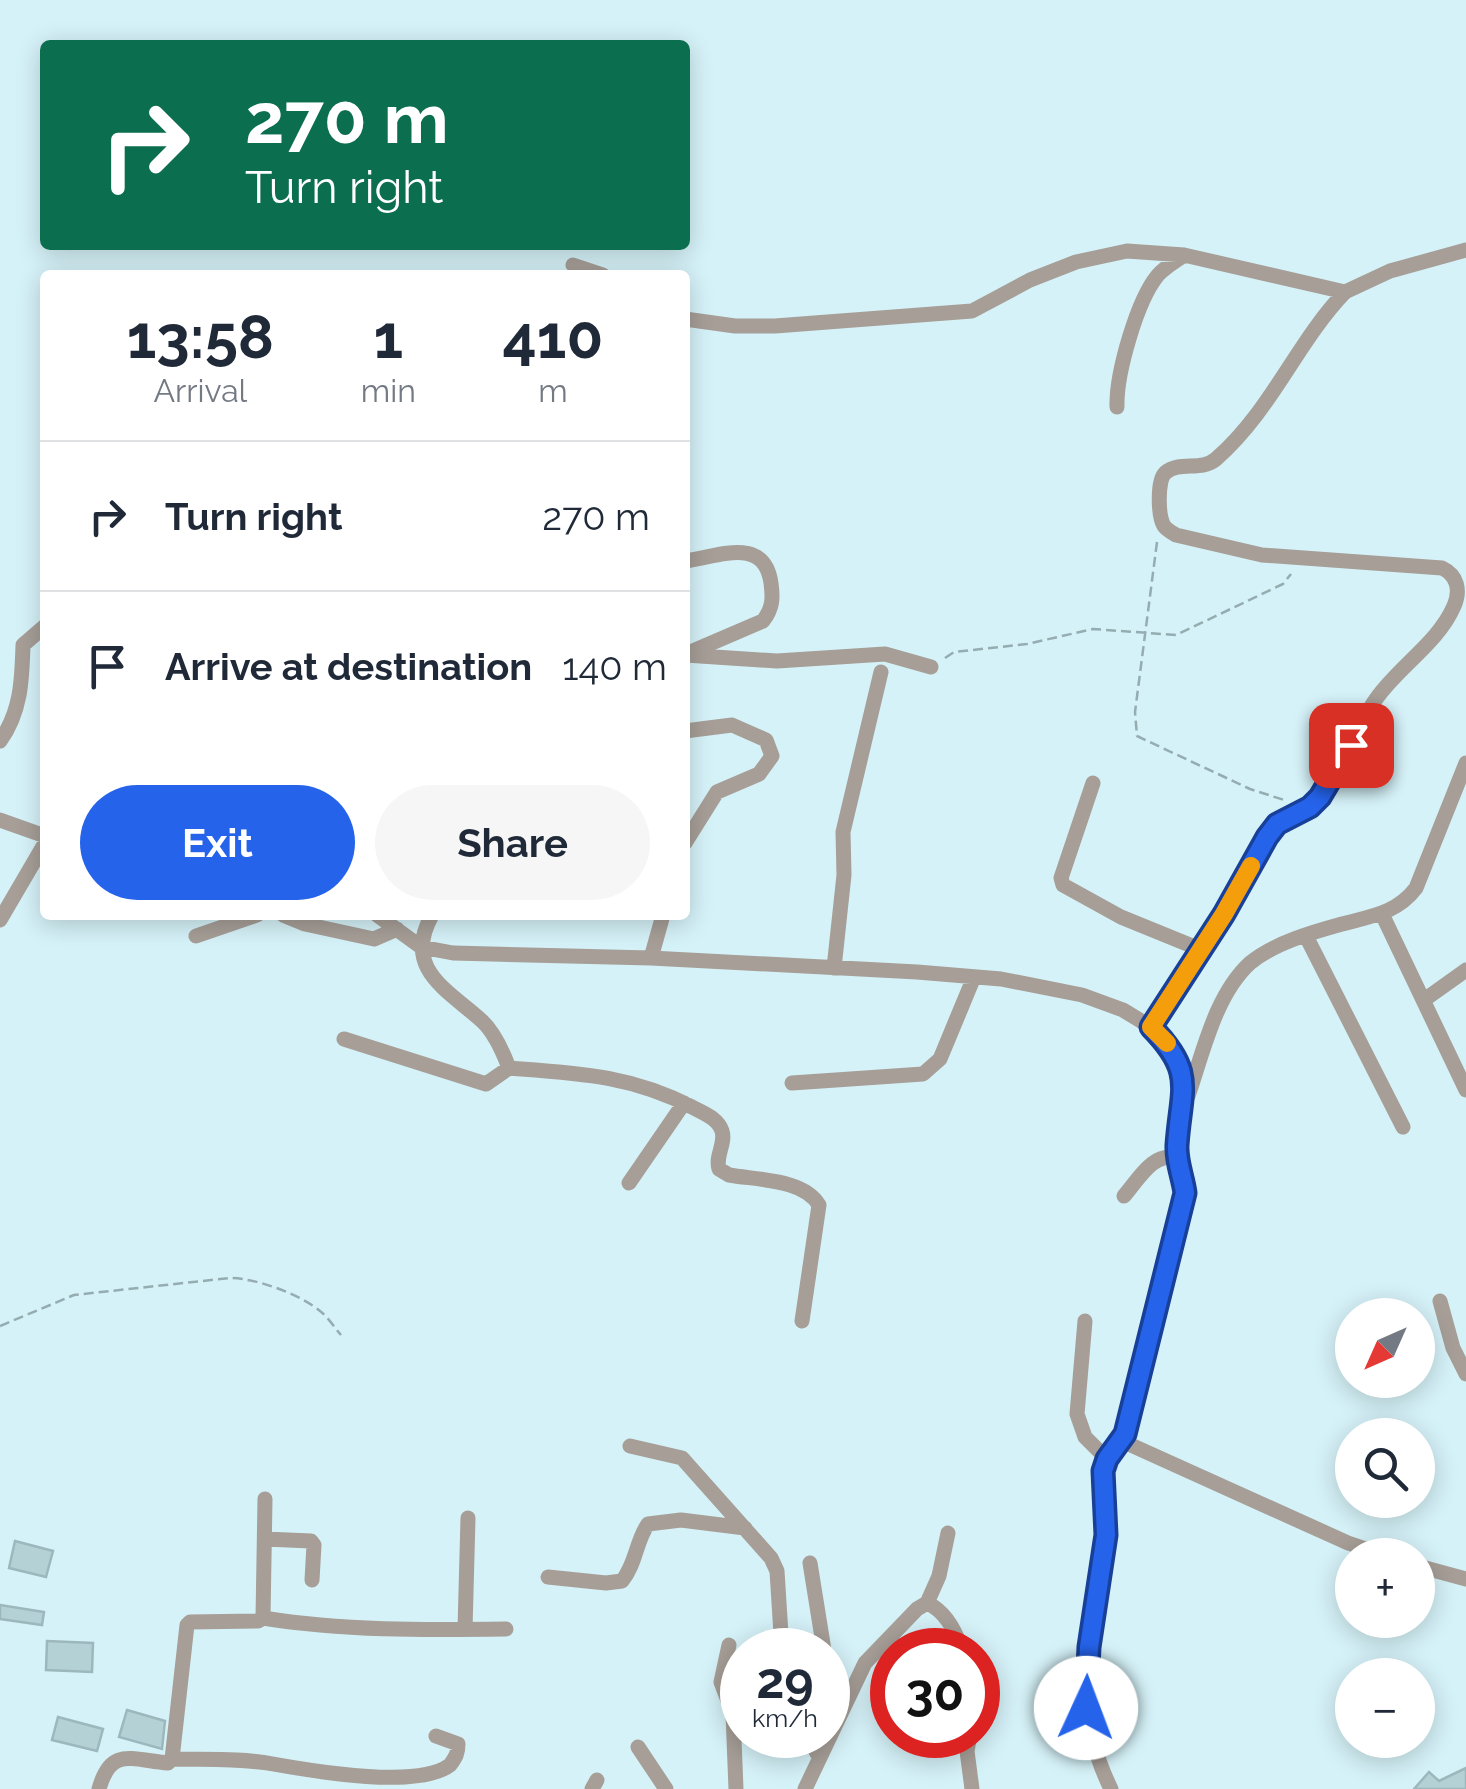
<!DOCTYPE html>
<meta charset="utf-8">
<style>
:root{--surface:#fff;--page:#f6f6f7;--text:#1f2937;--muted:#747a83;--line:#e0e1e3;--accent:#2563eb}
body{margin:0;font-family:Raleway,sans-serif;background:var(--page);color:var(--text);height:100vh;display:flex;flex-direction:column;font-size:38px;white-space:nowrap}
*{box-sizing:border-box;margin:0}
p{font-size:32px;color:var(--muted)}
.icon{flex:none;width:55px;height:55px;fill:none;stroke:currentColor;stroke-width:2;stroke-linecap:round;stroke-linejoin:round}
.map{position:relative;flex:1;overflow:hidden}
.panel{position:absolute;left:40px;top:270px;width:650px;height:650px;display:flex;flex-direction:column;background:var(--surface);border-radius:10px;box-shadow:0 5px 25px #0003}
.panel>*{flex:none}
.top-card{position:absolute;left:40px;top:40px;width:650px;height:210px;border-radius:10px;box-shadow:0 5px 25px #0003;background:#0b6e4f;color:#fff;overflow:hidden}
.needle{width:65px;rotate:225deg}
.buttons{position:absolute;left:1335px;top:1298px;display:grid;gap:20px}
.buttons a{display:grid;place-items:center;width:100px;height:100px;border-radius:50%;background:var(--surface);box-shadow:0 5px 25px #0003;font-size:50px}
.speed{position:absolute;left:720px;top:1628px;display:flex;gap:20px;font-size:50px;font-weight:700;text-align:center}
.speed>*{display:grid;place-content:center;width:130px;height:130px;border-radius:50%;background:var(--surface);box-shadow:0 5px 25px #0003;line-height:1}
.speed small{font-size:25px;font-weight:400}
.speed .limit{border:15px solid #d22;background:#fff;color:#111}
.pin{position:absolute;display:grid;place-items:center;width:85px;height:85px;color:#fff;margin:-42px;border-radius:20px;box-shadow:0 5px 15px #0006}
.me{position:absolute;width:110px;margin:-55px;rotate:2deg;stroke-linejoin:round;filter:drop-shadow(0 0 8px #0008)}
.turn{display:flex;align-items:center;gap:35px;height:210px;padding:0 40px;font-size:45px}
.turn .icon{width:130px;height:130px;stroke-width:2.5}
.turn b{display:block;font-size:70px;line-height:85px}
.eta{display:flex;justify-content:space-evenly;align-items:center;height:170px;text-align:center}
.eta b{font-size:60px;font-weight:700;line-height:70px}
.action{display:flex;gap:20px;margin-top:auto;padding:20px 40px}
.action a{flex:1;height:115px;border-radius:60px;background:var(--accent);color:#fff;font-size:40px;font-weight:700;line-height:115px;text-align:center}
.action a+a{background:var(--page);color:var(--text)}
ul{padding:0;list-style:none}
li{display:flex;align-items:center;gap:30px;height:150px;padding:0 40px;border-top:2px solid var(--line)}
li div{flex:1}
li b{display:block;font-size:38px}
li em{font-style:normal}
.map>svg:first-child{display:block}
.building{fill:#b4d1d6;stroke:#9cb8bd;stroke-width:2.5}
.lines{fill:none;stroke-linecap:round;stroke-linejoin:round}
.path{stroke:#95acb1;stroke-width:2.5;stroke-dasharray:10 5;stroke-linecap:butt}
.street{stroke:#a69e97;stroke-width:15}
.route-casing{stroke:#184099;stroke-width:25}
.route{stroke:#2563eb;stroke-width:18}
.slow{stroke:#f59e0b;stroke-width:18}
</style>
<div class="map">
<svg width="1466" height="1789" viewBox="0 0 1466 1789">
<rect width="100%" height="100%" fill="#d5f2f8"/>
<!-- building -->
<path class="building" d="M15 1541 53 1551 46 1577 9 1568Z
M0 1605 44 1612 42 1625 0 1619Z
M47 1641 93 1643 92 1672 46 1670Z
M127 1710 165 1721 162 1749 119 1737Z
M58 1717 103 1729 97 1751 52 1740Z
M1466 1768V1789H1414L1429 1772 1439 1781Z"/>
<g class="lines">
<!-- path -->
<path class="path" d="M1157 542 1135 712 1137 736 1250 789 1284 800
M945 658 954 652 1027 644 1093 629 1176 635 1283 584 1291 574
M0 1326 74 1295 230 1278C255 1278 300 1294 320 1311 328 1317 334 1327 341 1335"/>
<!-- street -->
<path class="street" d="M573 265 603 275
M685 319 735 326H775L972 311 1030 280 1076 262 1127 251 1184 255 1345 292 1390 271 1466 250
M1117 407C1116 374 1137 300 1158 275 1165 267 1176 261 1184 255
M685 561C720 556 764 536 771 583 773 598 773 608 763 621L693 651
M685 655 777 661 885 654 931 667
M685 731 732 725 766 740 772 756 759 774 717 792 685 843
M0 741C21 712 22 680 23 645L45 626
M1093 783 1061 878 1063 885 1121 917 1202 950
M0 820 45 836
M1382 914 1466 1090
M283 915 305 924 374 939 397 929
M377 915 421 947 453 953 651 958 917 972 1001 979 1082 995 1123 1010 1151 1027 1170 1046 1180 1062 1183 1079 1177 1159 1185 1193 1125 1433C1120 1445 1107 1453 1104 1465 1100 1478 1106 1516 1105 1534 1100 1631 1064 1693 1111 1789
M432 915C402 969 448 990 482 1021 495 1033 503 1052 509 1068 577 1073 630 1075 692 1107 703 1113 718 1118 722 1131 726 1144 715 1155 719 1169L729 1175C757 1180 804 1179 819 1205L802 1321
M0 920 45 843
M196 936 257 915
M1306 936 1403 1127
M651 958 663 915
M834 968 844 875 843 832 881 672
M1424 1000 1466 970
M1151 1027C1177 989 1203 951 1225 912 1240 886 1252 856 1270 832 1283 816 1306 814 1319 797 1343 767 1354 730 1376 699 1399 666 1438 643 1454 606 1461 590 1457 575 1442 568L1262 555 1176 535C1171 532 1167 530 1164 526 1158 516 1157 481 1165 473 1180 460 1201 472 1216 459 1272 410 1296 343 1345 292
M344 1039 486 1084 509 1068
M792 1083 923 1074 940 1059 974 977
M1188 1096C1203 1053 1215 995 1250 963 1274 943 1313 932 1342 924 1372 916 1397 913 1416 888L1466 763
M629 1183 684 1103
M1124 1196C1138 1180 1154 1150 1177 1159
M1440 1301 1453 1348 1466 1374
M1085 1321 1077 1414 1085 1437 1107 1459
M1122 1441 1348 1543 1384 1555
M630 1446 682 1458 771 1558 777 1571 782 1650
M265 1539 311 1541 314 1545 312 1580
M810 1563 824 1650
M1418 1566 1466 1579
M548 1577 606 1583 622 1581C636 1564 636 1541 648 1524L681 1520 745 1528
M927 1603 939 1576 948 1533
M263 1618C344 1631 424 1630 506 1629
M465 1629 468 1518
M729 1645 721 1682 733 1714 736 1789
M807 1735 819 1757
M970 1735 967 1751 972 1789
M638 1747 666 1789
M172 1759C205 1760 241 1758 273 1764 318 1772 418 1789 450 1765 456 1757 458 1753 458 1744L436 1736
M99 1789C111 1746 132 1760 168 1763L172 1759 187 1625 190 1622 258 1621 263 1618 265 1499
M592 1789 597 1780
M805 1789 865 1663 917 1609 927 1603C945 1611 956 1632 962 1650"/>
</g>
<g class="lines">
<!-- route casing -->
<g class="route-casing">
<path id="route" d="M1086 1708 1089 1647 1106 1535 1103 1471 1107 1459 1125 1434 1185 1193C1183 1177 1176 1162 1177 1145 1181 1088 1196 1073 1151 1027L1224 914 1267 837 1277 824 1310 807 1320 797 1351 745"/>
</g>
<!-- route -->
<use href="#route" class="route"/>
<!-- slow -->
<path class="slow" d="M1167 1043 1151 1027 1224 914 1251 866"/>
</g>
</svg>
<div class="buttons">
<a><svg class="needle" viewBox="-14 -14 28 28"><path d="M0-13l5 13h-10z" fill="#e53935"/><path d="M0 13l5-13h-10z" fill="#747a83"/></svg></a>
<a><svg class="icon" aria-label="search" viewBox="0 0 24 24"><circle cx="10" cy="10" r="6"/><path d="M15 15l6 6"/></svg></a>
<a>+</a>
<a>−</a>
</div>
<div class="speed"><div>29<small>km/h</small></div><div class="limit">30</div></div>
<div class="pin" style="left:1351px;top:745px;background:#d93025"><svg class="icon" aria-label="arrive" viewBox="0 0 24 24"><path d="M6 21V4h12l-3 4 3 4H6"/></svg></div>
<svg class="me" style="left:1086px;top:1708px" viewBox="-20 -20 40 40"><circle r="19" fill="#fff"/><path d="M0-13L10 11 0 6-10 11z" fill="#2563eb"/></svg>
<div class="top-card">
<div class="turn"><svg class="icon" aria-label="right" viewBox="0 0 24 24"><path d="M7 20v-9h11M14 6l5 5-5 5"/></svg><div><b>270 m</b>Turn right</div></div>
</div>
<section class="panel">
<div class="eta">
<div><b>13:58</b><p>Arrival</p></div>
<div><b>1</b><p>min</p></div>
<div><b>410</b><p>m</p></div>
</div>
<ul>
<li><svg class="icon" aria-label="right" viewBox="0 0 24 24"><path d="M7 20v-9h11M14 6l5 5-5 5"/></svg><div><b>Turn right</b></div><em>270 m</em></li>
<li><svg class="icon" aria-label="arrive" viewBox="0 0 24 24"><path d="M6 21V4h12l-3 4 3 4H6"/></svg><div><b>Arrive at destination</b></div><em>140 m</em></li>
</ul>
<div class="action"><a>Exit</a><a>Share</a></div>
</section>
</div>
